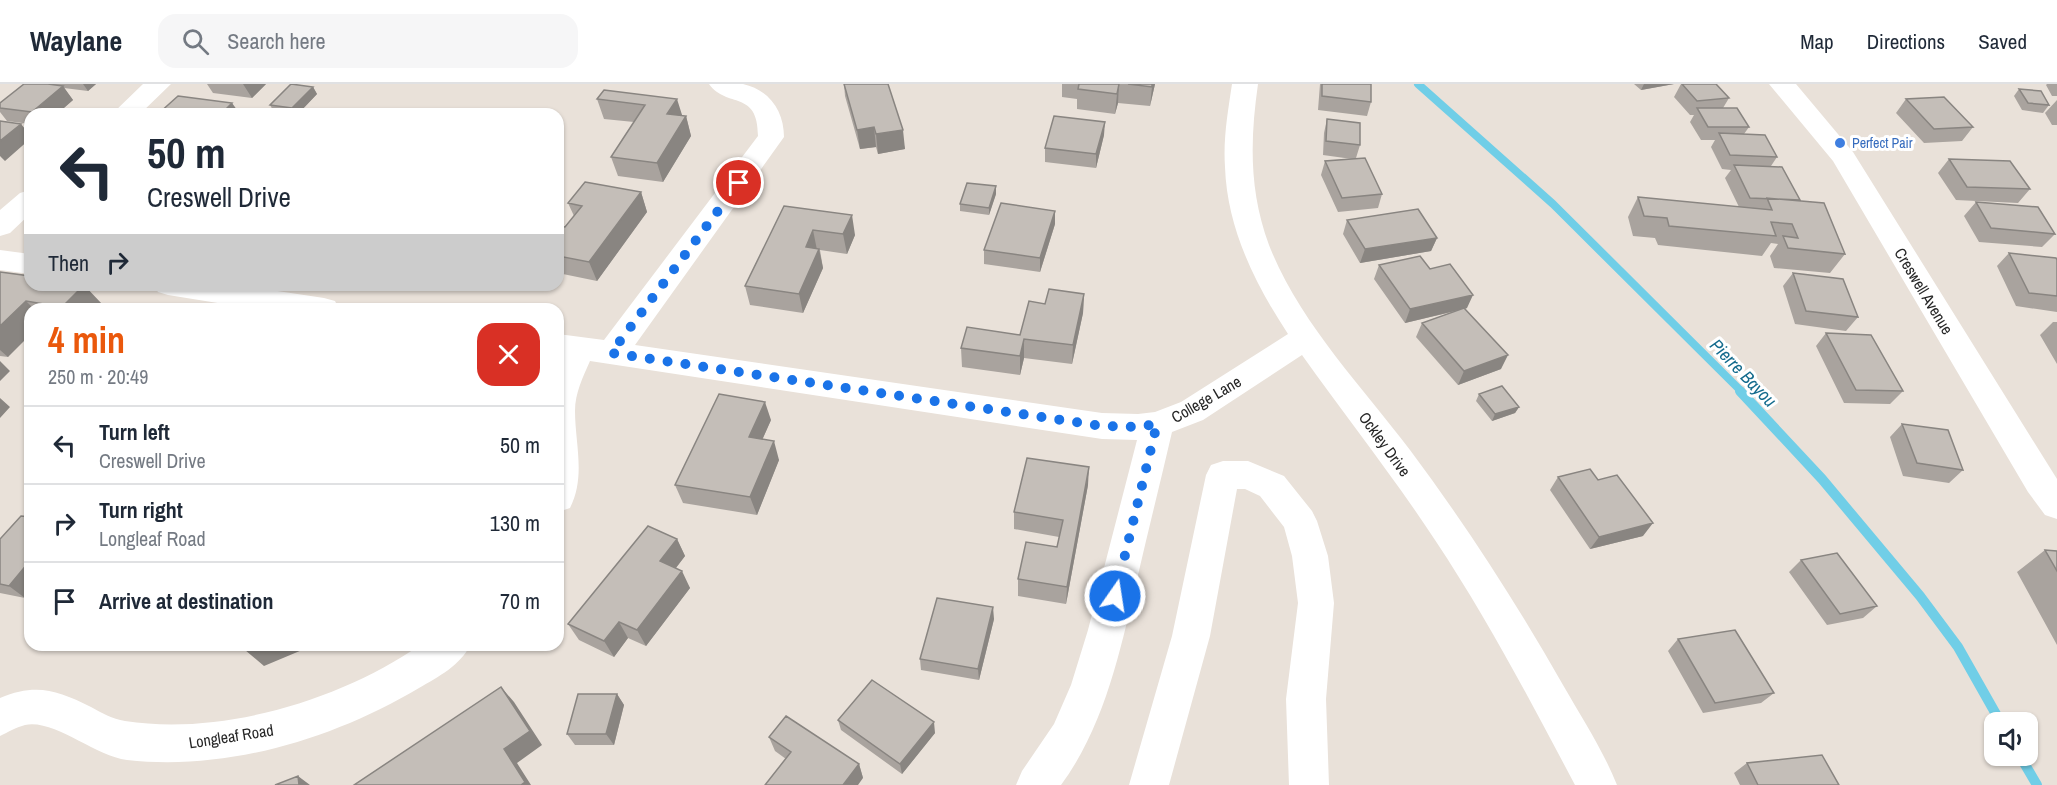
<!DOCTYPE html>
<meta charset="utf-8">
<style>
:root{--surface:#fff;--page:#f6f6f7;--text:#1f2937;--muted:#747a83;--line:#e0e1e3;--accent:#ea580c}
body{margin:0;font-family:"Archivo Narrow",sans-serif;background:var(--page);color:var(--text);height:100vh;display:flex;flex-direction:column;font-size:22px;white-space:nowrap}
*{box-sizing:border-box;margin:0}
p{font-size:20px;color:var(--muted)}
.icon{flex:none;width:33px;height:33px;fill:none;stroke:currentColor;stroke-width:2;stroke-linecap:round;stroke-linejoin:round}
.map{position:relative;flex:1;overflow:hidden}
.panel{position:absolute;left:24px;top:219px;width:540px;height:348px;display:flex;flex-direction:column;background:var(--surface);border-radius:18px;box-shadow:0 2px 4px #0004}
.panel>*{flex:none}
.top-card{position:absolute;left:24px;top:24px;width:540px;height:183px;border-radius:18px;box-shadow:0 2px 4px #0004;background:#fff;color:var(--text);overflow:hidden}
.controls{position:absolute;left:1984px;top:628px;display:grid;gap:12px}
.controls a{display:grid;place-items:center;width:54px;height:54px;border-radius:12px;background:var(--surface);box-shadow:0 2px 4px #0004;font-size:30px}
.pin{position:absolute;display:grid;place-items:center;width:51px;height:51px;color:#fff;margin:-26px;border:3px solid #fff;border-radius:50%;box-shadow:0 2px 6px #0007}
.me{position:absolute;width:66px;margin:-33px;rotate:13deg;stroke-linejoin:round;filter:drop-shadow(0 0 4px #0008)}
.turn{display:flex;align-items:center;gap:21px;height:126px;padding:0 24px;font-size:27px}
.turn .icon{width:78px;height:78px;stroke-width:2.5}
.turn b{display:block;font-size:42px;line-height:51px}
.then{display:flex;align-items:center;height:57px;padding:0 24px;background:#0003;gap:12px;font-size:22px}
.round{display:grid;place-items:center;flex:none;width:63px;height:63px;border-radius:18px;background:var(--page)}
.headline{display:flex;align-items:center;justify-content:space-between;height:102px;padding:0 24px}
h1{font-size:36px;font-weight:700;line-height:45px;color:var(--accent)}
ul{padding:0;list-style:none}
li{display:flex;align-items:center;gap:18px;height:78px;padding:0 24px;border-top:2px solid var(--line)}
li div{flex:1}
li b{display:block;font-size:22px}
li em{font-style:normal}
header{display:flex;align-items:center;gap:36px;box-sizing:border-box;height:84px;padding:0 30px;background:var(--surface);border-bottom:2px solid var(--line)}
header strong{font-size:28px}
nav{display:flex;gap:33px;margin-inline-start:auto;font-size:21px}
.search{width:420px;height:54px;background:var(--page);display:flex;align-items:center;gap:15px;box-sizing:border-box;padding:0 21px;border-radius:18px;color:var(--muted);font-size:22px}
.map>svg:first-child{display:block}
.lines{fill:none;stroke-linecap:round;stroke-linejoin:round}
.stream-far1{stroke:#70cee7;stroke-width:8}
.stream{stroke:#70cee7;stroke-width:10}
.minor{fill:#fff;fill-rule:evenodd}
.wall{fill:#a9a39e}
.shaded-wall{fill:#898581}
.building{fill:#c4beb8;stroke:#898581;stroke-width:1.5}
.route{stroke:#1a73e8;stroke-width:10;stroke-dasharray:0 18}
.shop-dot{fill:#3f7fe0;stroke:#fff;stroke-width:2}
.labels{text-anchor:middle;stroke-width:6;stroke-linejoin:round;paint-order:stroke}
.far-shop-label{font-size:14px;fill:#366cbe;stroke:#fff;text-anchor:start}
.street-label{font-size:16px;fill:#272727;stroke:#fff}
.water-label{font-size:18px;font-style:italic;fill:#146b8d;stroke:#fff}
</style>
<header>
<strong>Waylane</strong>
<div class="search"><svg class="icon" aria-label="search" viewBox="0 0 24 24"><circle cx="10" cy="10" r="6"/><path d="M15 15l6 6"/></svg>Search here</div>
<nav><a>Map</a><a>Directions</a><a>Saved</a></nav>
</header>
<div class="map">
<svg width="2057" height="701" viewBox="0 0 2057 701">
<rect width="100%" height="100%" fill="#e9e1d9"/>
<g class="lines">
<!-- stream-far1 -->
<path class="stream-far1" d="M1418 0 1553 120 1742 308"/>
<!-- stream -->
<path class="stream" d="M1740 307 1822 395 1920 512 1958 563 2001 639
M2020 672 2037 701"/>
<!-- minor -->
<path class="minor" d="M143 0H171L140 30H112Z
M709 0C720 0 733 0 743 0 770 6 784 28 784 53L635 261 1102 329 1138 330 1155 328 1181 318 1288 250C1255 200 1227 144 1225 83 1223 55 1228 27 1232 0H1258C1250 56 1249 107 1269 161 1299 238 1361 301 1410 366 1466 441 1517 520 1563 601 1582 634 1603 666 1617 701H1575C1531 618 1487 534 1435 456 1393 392 1346 333 1302 271L1203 336 1172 348C1161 396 1149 443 1138 491 1121 563 1106 640 1061 701H1016L1022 687 1054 640 1071 601 1088 546 1137 356 1102 355 590 277C583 293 575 309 575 327 575 359 586 393 570 424L558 428V279L561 273 558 272V250L604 256 758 52C758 5 727 25 709 0Z
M1769 0H1796L1853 68 2057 395V435L2045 431 2028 408 1833 77Z
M30 106V130L10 149 0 152V126L20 109Z
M0 166 30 170V190L0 186Z
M153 201H237L324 214 335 217 339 225H255L168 211 158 208Z
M1223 377H1248L1284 392 1312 427 1317 437 1328 472 1334 519 1326 615 1329 701H1289L1286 615 1298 519 1292 472 1284 443 1260 412 1245 405H1237L1210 552 1169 701H1129L1172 552 1206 391 1211 381Z
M420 561H470C461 581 438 593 419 604 333 655 228 687 127 676 94 672 55 635 25 641 17 643 8 648 0 652V614C36 599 57 606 91 623 102 629 112 635 125 637 222 652 341 616 420 561Z"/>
</g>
<!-- wall -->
<path class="wall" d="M24 0H96L88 7 64 4 73 16 57 30H30V40L7 37 0 28V19Z
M207 0H266L252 14 213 9Z
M844 0H888L905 65 878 70 876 63 860 65 845 12Z
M1062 0H1155L1150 22 1118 19 1115 30 1077 25V15L1062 13Z
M1320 0H1371V18L1367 32 1318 26Z
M1634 0H1674L1641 6Z
M1681 0H1716L1729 14 1723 24 1749 43 1744 50 1777 73 1771 82 1800 116 1799 117 1845 170 1830 189 1774 184 1770 172 1778 160 1771 159 1762 172 1658 161 1655 154 1633 152 1628 133 1638 113 1739 123 1725 94 1731 86 1722 85 1711 63 1715 56H1701L1690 38 1694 31H1690L1674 13Z
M2047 0H2057V12H2052L2046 1Z
M313 3 317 10 298 30H286L274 28 270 21Z
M2019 5 2049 21 2043 29 2022 26 2014 12Z
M604 6 682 32H686L691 52 663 98 618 92 611 73 634 38 604 35 597 15Z
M1906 15 1973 43 1962 57 1924 59 1896 29Z
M2057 16V41H2052L2045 29Z
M1327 35 1360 61 1356 74 1382 110 1378 124 1338 128 1321 91 1325 77 1352 75 1323 71 1324 49Z
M1104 51 1096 84 1045 78V64Z
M1949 75 2030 105 2018 119 1956 116 1938 89Z
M641 108 647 128 597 197 558 189V142L565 143 574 132 568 119Z
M996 110 989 131 960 127V120Z
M1976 118 2055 150 2042 163 1979 158 1964 132Z
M784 122 855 151 847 170 820 166 823 184 803 229 750 221 745 202Z
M1347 136 1437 154 1431 167 1360 179 1343 150Z
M1055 140 1040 188 984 180V166Z
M2009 169 2057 176V228L2016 222 1997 182Z
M1379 181 1430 185 1467 224 1465 225 1501 285 1458 301 1416 253 1422 239 1456 227 1405 239 1374 195Z
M0 188 102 220 97 225H30L8 273 0 272Z
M1793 189 1858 233 1846 247 1795 240 1783 202Z
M1084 210 1083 229 1072 280 1024 274 1020 291 962 283 961 264 1020 251 1045 220Z
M2053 238H2057V280L2040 251Z
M1826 249 1903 307 1890 320 1844 319 1816 262Z
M1479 310 1519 323 1515 329 1492 337 1476 317Z
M771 336 762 356 779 376 757 431 683 419 675 401Z
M1902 340 1963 386 1949 399 1903 392 1890 353Z
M1558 393 1598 396 1643 452 1590 465 1550 406Z
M1088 401 1066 520 1018 512V495L1057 463 1059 453 1014 445V428Z
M30 433V508L25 514 0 509V455Z
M677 455 685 472 676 484 690 504 646 562 628 554 614 573 579 556 568 540Z
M2045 466 2057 467V561L2017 488Z
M1801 476 1877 522 1863 534 1827 541 1789 488Z
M994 535 979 596 921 586 920 575Z
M1678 555 1774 609 1761 619 1703 629 1668 567Z
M617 610 624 621 614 661H575L567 650Z
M838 636 935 649 902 690 841 646Z
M769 653 859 680 863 694 786 675 775 667Z
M1747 679 1839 701H1740L1734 689Z"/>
<!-- shaded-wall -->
<path class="shaded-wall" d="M83 0H96L88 7Z
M243 0H266L252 14Z
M1119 0 1118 19 1115 30 1117 10Z
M1152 0H1155L1150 22 1152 3Z
M1644 0H1674L1641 6Z
M63 2 73 16 57 30H33L32 28Z
M313 3 317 10 298 30H295L292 24Z
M677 15 683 34 667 30Z
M232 19 240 30H221Z
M686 32 691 52 663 98 657 79Z
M1105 38 1104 51 1096 84V70Z
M21 40 30 51V55L5 77 0 72V57Z
M874 43 876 63 860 65 857 46Z
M903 46 905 65 878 70 876 50Z
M996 102V110L989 131V124Z
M641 108 647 128 597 197 589 178Z
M1055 127V140L1040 188V174Z
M852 131 855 151 847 170 843 150Z
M813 146 817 166 806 163Z
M1437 154 1431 167 1360 179 1365 165Z
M819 165 823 184 803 229 799 210Z
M84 201 102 220 97 225H64L62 223Z
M1084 210 1083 229 1072 280 1073 261Z
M1473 211 1467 224 1405 239 1410 225Z
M26 217 34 225H30V251L8 273 0 266V242Z
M1024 255V274L1020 291V272Z
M1508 271 1501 285 1458 301 1464 287Z
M0 277 10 287 0 297Z
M0 314 10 323 0 334Z
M765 318 771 336 755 372 749 353Z
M1519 323 1515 329 1492 337 1495 330Z
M774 357 779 376 757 431 750 413Z
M1089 383 1088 401 1066 520 1067 503Z
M1653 439 1643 452 1590 465 1599 453Z
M677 455 685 472 668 494 660 477Z
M28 479 30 480V508L25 514 9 502Z
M682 487 690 504 646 562 637 546Z
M993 523 994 535 979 596 978 585Z
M619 538 628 554 614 573 604 557Z
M257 561H314L264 582 245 566Z
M501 603 514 618 542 661 517 679 531 701H521L504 665Z
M617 610 624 621 614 661 606 650Z
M934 638 935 649 902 690 900 680Z
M859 680 863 694 858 701H843Z
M298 692 310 701H299Z"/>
<!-- building -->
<path class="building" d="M24 0H48L63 2 32 28 0 24V19Z
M291 0 313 3 292 24 270 21Z
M844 0H888L903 46 876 50 874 43 857 46Z
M1079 0H1119L1117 10 1078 5Z
M1128 0H1152V3Z
M1322 0H1371V18L1322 12Z
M1682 0H1716L1729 14 1697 17Z
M2019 5 2041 7 2049 21 2028 19Z
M604 6 677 15 667 30 686 32 657 79 611 73 645 21 597 15Z
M178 12 232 19 221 30H158Z
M1944 13 1973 43 1934 45 1906 15Z
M1697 24H1737L1749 43H1708Z
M1054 32 1105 38 1096 70 1045 64Z
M1327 35 1360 39V61L1326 57Z
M0 37 21 40 0 57Z
M1719 49 1765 51 1777 73 1730 71Z
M1365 74 1382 110 1342 114 1325 77Z
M1949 75 2010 77 2030 105 1967 103Z
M1734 81 1782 83 1800 116 1750 114Z
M585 98 641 108 589 178 558 172V142L565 143 582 122 568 119Z
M967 99 996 102 989 124 960 120Z
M1638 113 1772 126 1767 114 1824 119 1845 170 1788 164 1783 152 1798 154 1792 140 1771 138 1776 152 1669 142 1667 134 1644 132Z
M1976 118 2038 123 2055 150 1991 144Z
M1001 119 1055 127 1040 174 984 166Z
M784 122 852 131 843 150 813 146 806 163 819 165 799 210 745 202Z
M1418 125 1437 154 1365 165 1347 136Z
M2009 169 2056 174 2057 176V212L2029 209Z
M1420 172 1430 185 1450 180 1473 211 1410 225 1379 181Z
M0 188 30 192V201H84L62 223 26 217 0 242Z
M1793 189 1843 195 1858 233 1806 227Z
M1049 205 1084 210 1073 261 1024 255 1020 272 961 264 967 243 1020 251 1029 217 1045 220Z
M1464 224 1508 271 1464 287 1422 239Z
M1826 249 1871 251 1903 307 1856 306Z
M1502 302 1519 323 1495 330 1479 310Z
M719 310 765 318 749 353 774 357 750 413 675 401Z
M1902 340 1948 346 1963 386 1917 379Z
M1027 374 1089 383 1067 503 1018 495 1026 458 1057 463 1063 436 1014 428Z
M1590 385 1598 396 1617 391 1653 439 1599 453 1558 393Z
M21 432 30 433V479H28L9 502 0 500V455Z
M648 442 677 455 660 477 682 487 637 546 619 538 604 557 568 540Z
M2045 466 2057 467V487Z
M1837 469 1877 522 1840 530 1801 476Z
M937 514 993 523 978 585 920 575Z
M1735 546 1774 609 1715 619 1678 555Z
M244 561H257L245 566Z
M872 596 934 638 900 680 838 636Z
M501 603 530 647 504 665 525 698 521 701H354Z
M578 610H617L606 650H567Z
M786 632 859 680 843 701H765L791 668 769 653Z
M1822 671 1839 701H1758L1747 679Z
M298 692 299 701H275Z"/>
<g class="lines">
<!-- route -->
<path class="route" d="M739 99 611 269 1102 342 1138 343 1157 340 1115 512"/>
</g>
<!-- markers -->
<circle class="shop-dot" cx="1840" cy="59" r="6"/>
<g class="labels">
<!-- far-shop labels -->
<g class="far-shop-label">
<text x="1852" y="64">Perfect Pair</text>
</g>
<!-- street labels -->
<g class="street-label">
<text transform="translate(1924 207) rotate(59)" y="6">Creswell Avenue</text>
<text transform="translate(1206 315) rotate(-30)" y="6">College Lane</text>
<text transform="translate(1385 360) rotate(54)" y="6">Ockley Drive</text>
<text transform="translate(231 652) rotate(-9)" y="6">Longleaf Road</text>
</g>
<!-- water labels -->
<g class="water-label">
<text transform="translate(1743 289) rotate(46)" y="6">Pierre Bayou</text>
</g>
</g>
</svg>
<div class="controls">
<a><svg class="icon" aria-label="sound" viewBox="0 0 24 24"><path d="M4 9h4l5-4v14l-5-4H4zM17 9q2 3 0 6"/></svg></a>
</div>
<div class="pin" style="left:739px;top:99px;background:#d93025"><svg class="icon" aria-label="arrive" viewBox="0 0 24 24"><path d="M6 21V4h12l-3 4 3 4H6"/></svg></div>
<svg class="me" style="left:1115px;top:512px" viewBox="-20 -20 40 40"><circle r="17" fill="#1a73e8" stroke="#fff" stroke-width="3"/><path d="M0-11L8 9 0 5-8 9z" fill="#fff"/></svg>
<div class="top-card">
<div class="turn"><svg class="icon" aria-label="left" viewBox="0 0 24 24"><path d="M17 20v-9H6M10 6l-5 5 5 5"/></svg><div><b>50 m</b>Creswell Drive</div></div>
<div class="then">Then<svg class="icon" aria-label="right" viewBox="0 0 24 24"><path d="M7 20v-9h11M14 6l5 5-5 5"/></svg></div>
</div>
<section class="panel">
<div class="headline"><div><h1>4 min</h1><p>250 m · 20:49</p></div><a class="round" style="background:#d93025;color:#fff"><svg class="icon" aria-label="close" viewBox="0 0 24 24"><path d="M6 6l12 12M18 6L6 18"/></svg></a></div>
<ul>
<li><svg class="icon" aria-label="left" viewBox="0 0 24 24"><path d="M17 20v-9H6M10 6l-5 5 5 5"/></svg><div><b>Turn left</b><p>Creswell Drive</p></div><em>50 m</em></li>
<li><svg class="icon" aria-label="right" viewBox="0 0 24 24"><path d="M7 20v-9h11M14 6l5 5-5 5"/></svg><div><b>Turn right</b><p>Longleaf Road</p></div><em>130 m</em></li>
<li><svg class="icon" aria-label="arrive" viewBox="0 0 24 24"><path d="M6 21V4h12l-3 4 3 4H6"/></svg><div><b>Arrive at destination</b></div><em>70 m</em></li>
</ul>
</section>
</div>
